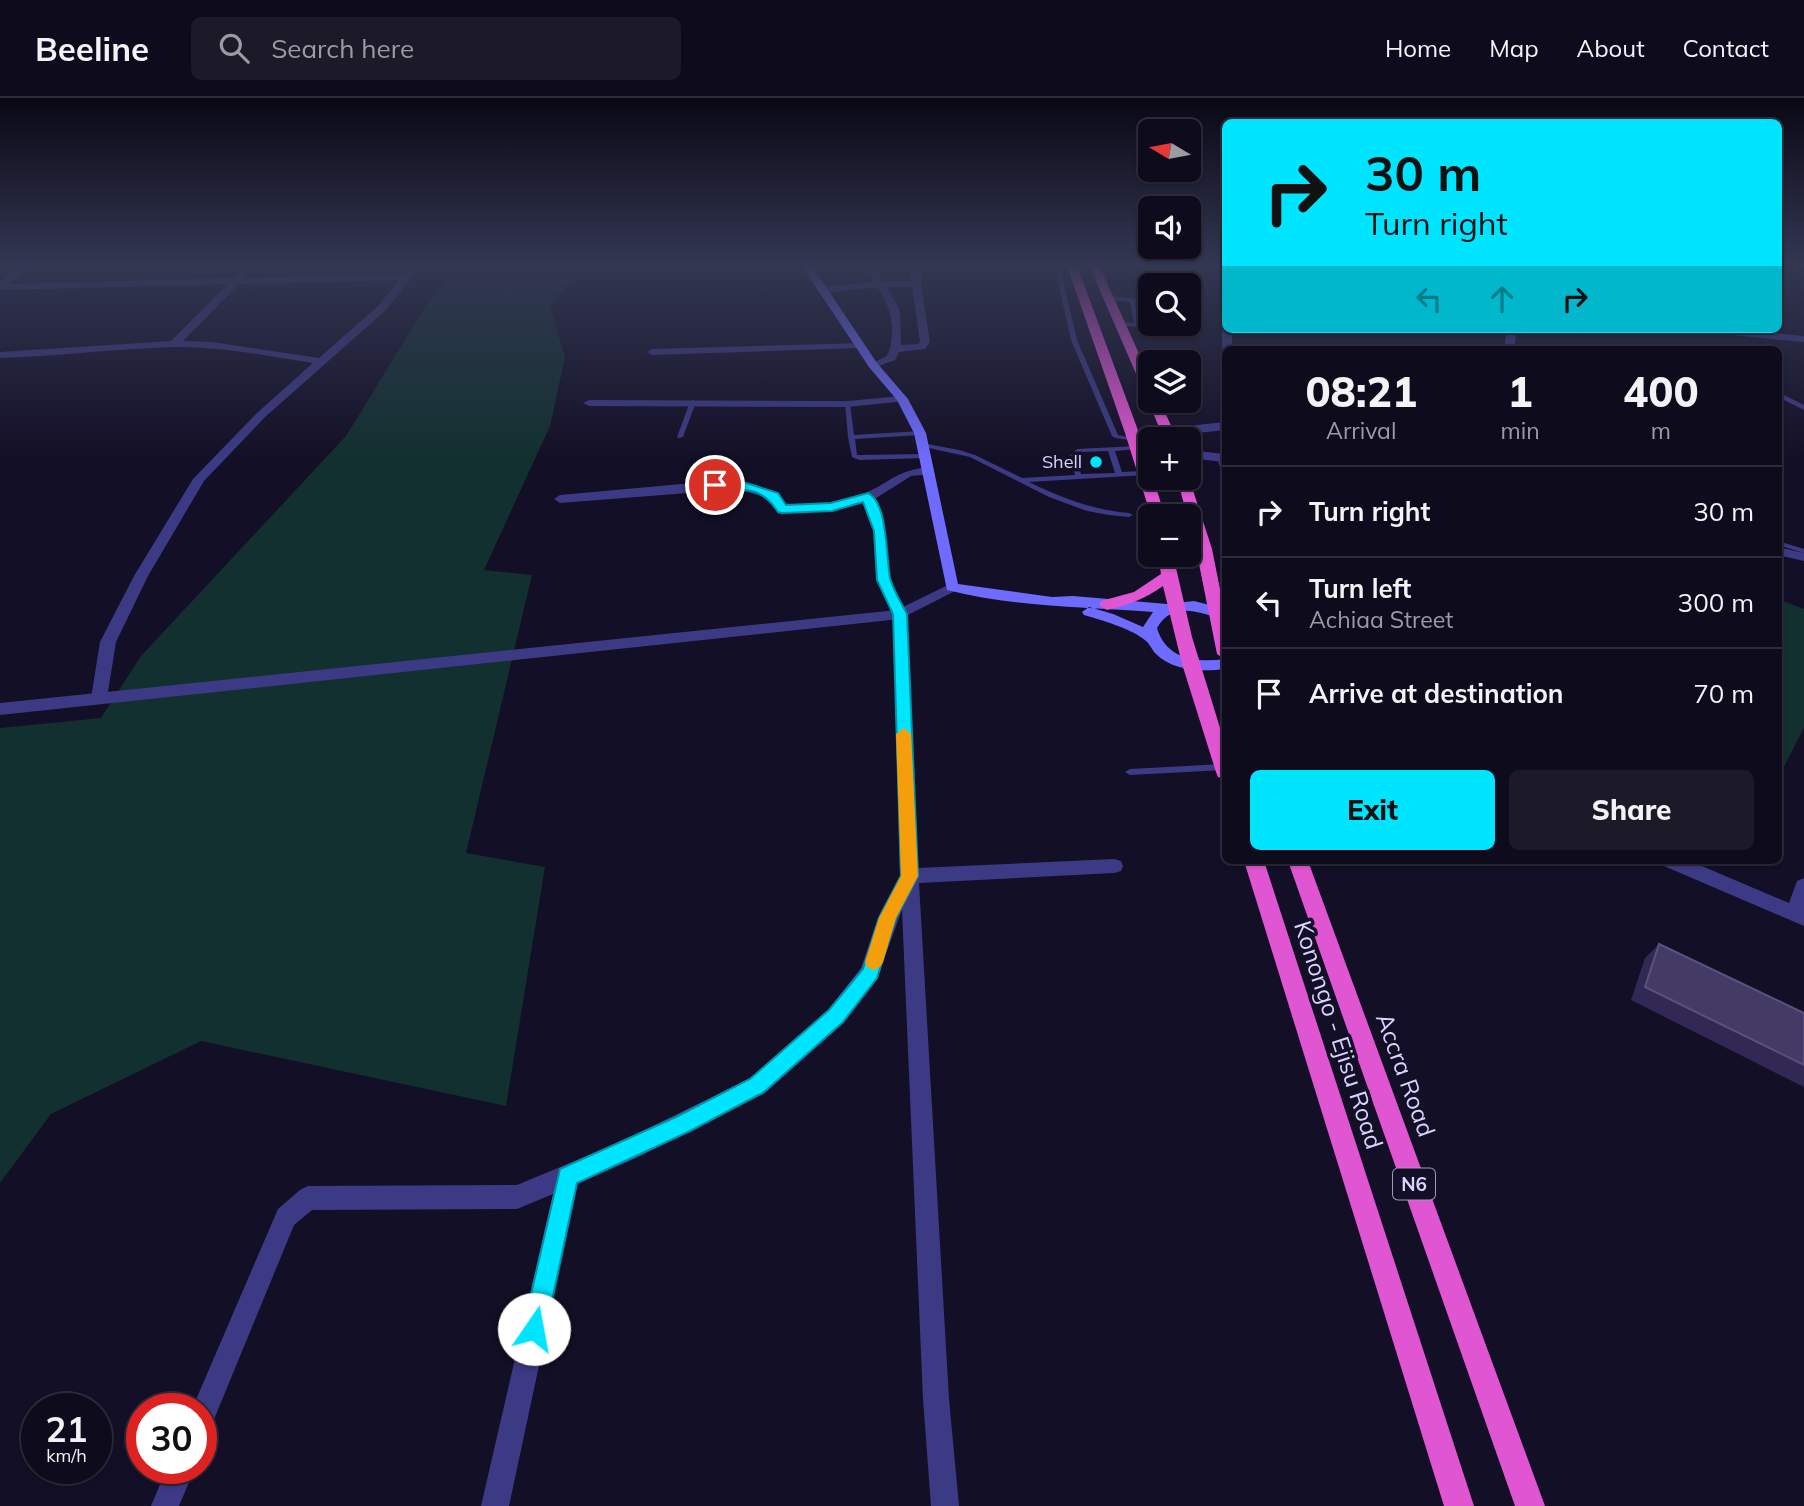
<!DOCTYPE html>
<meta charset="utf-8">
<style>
:root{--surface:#0e0b1c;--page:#1c1929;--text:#f1f3f6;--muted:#9b9ba3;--line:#2e2b3b;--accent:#00e5ff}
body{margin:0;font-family:Mulish,sans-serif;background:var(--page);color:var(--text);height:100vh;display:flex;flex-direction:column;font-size:26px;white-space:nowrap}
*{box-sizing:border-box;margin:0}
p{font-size:23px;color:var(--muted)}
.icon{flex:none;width:38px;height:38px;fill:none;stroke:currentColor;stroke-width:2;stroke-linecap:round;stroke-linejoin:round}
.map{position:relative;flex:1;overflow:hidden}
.drawer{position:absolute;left:1222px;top:248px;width:560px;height:518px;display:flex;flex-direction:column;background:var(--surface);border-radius:10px;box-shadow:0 2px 5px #0004,0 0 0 2px var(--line)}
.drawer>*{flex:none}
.banner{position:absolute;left:1222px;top:21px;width:560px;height:214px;border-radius:10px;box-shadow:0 2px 5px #0004,0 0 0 2px var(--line);background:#00e5ff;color:#111;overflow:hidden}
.needle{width:46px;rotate:280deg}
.tools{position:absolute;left:1138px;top:21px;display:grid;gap:14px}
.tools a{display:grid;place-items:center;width:63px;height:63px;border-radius:10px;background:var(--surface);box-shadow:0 2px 5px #0004,0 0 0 2px var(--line);font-size:35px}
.speed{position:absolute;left:21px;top:1295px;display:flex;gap:14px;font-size:35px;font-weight:700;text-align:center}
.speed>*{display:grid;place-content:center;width:91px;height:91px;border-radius:50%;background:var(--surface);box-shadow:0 2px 5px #0004,0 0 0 2px var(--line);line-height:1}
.speed small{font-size:18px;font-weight:400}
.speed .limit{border:10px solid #d22;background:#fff;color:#111}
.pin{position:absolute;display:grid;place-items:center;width:60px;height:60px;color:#fff;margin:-30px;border:4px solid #fff;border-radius:50%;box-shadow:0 2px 7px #0007}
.me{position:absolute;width:77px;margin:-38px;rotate:12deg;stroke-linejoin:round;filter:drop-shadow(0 0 5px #0008)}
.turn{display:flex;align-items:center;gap:24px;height:147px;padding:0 28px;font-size:32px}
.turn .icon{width:91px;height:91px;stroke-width:2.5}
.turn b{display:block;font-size:49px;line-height:60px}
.lanes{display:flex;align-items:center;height:66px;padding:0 28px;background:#0003;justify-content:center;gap:35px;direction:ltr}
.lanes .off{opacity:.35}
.eta{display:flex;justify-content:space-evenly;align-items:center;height:119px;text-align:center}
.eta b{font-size:42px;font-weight:800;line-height:49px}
.primary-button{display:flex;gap:14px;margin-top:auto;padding:14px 28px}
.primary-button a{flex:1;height:80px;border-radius:10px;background:var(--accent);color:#111;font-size:28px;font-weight:800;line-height:80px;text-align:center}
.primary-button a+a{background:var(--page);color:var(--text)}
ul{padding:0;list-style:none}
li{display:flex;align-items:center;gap:21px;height:91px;padding:0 28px;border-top:2px solid var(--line)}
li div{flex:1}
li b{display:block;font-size:26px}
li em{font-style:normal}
header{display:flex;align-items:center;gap:42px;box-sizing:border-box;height:98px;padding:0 35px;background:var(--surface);border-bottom:2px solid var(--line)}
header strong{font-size:33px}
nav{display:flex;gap:38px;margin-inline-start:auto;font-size:24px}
.search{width:490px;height:63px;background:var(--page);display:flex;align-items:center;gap:18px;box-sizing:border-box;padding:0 24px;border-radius:10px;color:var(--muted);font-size:26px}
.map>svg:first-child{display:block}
.green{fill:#12302f}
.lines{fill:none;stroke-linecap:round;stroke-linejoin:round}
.service{fill:#3d3a85;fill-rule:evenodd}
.minor{fill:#3d3a85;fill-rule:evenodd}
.tertiary{fill:#3d3a85;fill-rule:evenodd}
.secondary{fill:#6f6bff;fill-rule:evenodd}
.trunk{fill:#e055d1;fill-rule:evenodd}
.wall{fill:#312854}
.building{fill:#433a66;stroke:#5a527e;stroke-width:2}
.route{fill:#00e5ff;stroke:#0095a6;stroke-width:2}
.slow{fill:#f59e0b}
.poi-dot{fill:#00e5ff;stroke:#130f26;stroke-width:2.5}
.labels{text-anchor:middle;stroke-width:7;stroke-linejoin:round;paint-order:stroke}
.far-poi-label{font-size:18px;fill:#d9d4ff;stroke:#130f26;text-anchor:end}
.shield{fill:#130f26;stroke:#9e99be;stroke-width:2}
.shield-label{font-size:19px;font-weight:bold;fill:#d9d4ff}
.near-street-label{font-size:24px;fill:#d9d4ff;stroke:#130f26}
</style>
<header>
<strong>Beeline</strong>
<div class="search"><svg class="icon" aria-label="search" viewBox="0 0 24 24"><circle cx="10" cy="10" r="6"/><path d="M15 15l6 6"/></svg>Search here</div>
<nav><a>Home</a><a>Map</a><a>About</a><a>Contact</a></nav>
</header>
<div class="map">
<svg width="1804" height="1408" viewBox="0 0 1804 1408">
<rect width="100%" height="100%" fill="#130f26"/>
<!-- green -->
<path class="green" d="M465 165H583L550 209 565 259 550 328 484 472 532 477 466 755 545 769 506 1008 201 943 51 1016 0 1085V630L101 620 141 558 346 338 430 201Z
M1778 501 1804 511V630L1778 680Z"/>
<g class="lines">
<!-- service -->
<path class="service" d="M1054 165H1059L1077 242 1118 337 1137 341V343L1115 340 1112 338 1071 242Z
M1107 198 1150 202V206L1135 204 1139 226 1159 227 1171 226 1160 231 1117 227 1116 226 1119 224 1134 225 1130 204 1105 201 1104 200Z
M1778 294 1804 307V312L1778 299Z
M693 302 696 304 683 339 678 340 677 339 690 304Z
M845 305 850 306 854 337 920 333 923 335 920 337 855 341 857 357 924 356 927 358 924 360 859 362 852 359 848 339Z
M922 345 959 352 975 357 1022 380 1075 377 1069 358 1077 351 1137 348 1140 350 1139 351 1115 353 1122 374 1145 373 1148 375 1145 377 1029 384C1062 400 1093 412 1129 415L1133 417 1129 419 1109 417 1087 413 1049 399 970 359 920 348V346ZM1108 353 1115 375 1081 376 1076 358 1081 354Z
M1218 358 1223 359 1225 379 1222 377 1217 359Z
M865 397H868L872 399 884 433 888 482 904 516 903 518 900 519 896 516 880 482 876 433 864 399Z
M1778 443 1804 451V455L1778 447Z
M1223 666H1225V672H1223L1130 677 1125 674 1130 671Z"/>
<!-- minor -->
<path class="minor" d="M26 165H37L9 186 234 180 246 165H256L244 180 403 176 412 165H422L386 212 265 319 204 383 148 478 116 544 107 600 99 605 91 600 100 544 134 478 193 381 257 315 313 265C267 258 220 248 173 249 115 251 58 258 0 260V254L171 243 228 186 0 192V183ZM399 182 378 208 319 260 212 244 183 243 239 186Z
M866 165H876L882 183H911V165H921V186L930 244 925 251 899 254 895 262 873 270 868 267 887 258C897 235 892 209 877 189L821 195 816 192 821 189 873 184ZM887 189H912L920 244 918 246 901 247 900 213Z
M1136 165 1225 167V173L1141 168Z
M1225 228V231H1232V252H1225V255L1222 252V231Z
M1507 231H1517L1514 252H1504Z
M1697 231H1734L1804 238V244L1702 234Z
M863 245V249L859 250 652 257 647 254 652 251Z
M902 298 906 299V303L847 309 589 308 583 305 589 302 847 303Z
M1225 324V332L1169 338 1163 334 1169 330Z
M1188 352 1225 356V364L1188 360Z
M929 369 933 370V376L911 378 873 402 837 412 782 415 777 414 769 401 739 391 560 405 554 401 560 397 715 383H740L779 395 786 407C812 406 839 407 863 396 892 384 894 373 929 369Z
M1778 449 1804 455V463L1778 457Z
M900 511 907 516 918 770 1114 761 1121 763 1123 768 1121 773 1114 775 919 785 949 1301 959 1408H931L923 1301 902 812 877 880 843 925 765 995 634 1061 578 1085 509 1408H481L553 1096 517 1111 312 1112 294 1127 210 1331 201 1335V1311H192L278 1111 300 1092 308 1088 517 1087 618 1045 749 981 829 911 861 870 878 820 900 777 893 516Z
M1662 763H1690L1789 805 1797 783 1804 780V828L1664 768Z
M167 1370H195L179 1408H151Z"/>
<!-- tertiary -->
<path class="tertiary" d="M952 485 959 489 957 492 900 521 0 617V605L897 512Z"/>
<!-- secondary -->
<path class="secondary" d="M800 165H810L877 265 908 301 926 335 958 486 1052 499 1073 498 1167 506 1194 503 1225 511V522C1201 515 1173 502 1157 530 1166 561 1196 565 1225 561V571C1202 574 1173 573 1156 556 1152 552 1150 546 1146 543 1133 531 1101 522 1084 517L1082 514 1089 509 1113 516 1143 529 1153 514C1085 509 1014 509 947 492L914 335 897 302 869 269Z"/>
<!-- trunk -->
<path class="trunk" d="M1066 165H1076L1139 335 1150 370V380H1153L1165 418H1151L1125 335Z
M1088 165H1098L1150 280V298L1144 294Z
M1150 300V303H1160L1177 341H1164L1148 303Z
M1188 377 1212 451 1225 516V562L1217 556 1196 451 1177 380H1188Z
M1158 457H1173L1192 539 1225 646V681L1218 679 1216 674 1182 566 1163 488C1145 501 1128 507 1107 512L1099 507 1101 503 1134 494 1161 476Z
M1244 763H1264L1474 1408H1444Z
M1288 763H1308L1545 1408H1515Z"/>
</g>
<!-- wall -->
<path class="wall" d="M1659 846 1804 915V989L1631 902 1645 860Z"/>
<!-- building -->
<path class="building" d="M1659 846 1804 915V967L1645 889Z"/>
<!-- sky -->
<linearGradient id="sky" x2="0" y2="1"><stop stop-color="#0a0815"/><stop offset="0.46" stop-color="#333752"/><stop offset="1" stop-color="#333752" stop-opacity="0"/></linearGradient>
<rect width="1804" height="362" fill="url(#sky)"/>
<!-- route -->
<path class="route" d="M740 383 778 395 786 407 831 405 868 395C888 404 886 460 890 480 893 492 901 504 907 516L918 778 896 820 877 880 843 924 764 994 690 1033 577 1085 546 1231 542 1239 534 1242 526 1239 523 1231 560 1071 676 1019 750 981 829 912 863 871 879 820 901 778 893 516 877 482 874 433 863 404 832 413 782 415 778 414C753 376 730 402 709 387L715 383Z"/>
<!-- slow -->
<path class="slow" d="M904 630 911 636 918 778 896 820 883 864 880 869 874 872 867 869 865 864 879 820 901 778 896 636Z"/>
<!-- markers -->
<circle class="poi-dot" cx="1096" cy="364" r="7"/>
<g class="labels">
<!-- far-poi labels -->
<g class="far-poi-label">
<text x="1082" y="370">Shell</text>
</g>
<!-- shield labels -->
<rect class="shield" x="1393" y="1070.5" width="42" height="31" rx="5"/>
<g class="shield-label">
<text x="1414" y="1093">N6</text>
</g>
<!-- near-street labels -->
<g class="near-street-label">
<text transform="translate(1338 937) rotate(72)" y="8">Konongo - Ejisu Road</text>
<text transform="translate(1405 977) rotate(70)" y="8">Accra Road</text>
</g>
</g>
</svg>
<div class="tools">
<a><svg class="needle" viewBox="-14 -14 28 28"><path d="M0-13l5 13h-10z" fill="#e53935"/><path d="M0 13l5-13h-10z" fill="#9b9ba3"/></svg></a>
<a><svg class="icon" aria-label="sound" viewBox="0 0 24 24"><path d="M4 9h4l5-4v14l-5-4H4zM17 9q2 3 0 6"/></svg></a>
<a><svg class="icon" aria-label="search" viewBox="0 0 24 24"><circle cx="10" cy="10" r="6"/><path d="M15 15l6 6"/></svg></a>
<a><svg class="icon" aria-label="layers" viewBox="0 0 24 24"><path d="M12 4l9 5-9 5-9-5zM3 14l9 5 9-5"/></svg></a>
<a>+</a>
<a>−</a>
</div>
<div class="speed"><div>21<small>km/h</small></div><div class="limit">30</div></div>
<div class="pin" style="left:715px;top:387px;background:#d93025"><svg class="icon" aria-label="arrive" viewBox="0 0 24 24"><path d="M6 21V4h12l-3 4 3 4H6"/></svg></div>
<svg class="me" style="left:534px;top:1231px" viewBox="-20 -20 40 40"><circle r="19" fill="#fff"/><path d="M0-13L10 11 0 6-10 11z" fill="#00e5ff"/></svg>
<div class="banner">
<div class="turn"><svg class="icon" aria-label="right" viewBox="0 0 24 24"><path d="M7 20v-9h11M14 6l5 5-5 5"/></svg><div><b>30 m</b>Turn right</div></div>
<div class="lanes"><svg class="icon off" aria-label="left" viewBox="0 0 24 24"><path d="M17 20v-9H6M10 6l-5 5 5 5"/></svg><svg class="icon off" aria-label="ahead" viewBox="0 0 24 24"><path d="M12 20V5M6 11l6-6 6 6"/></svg><svg class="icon" aria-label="right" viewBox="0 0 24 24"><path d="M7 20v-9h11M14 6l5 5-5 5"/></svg></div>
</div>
<section class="drawer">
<div class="eta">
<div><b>08:21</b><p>Arrival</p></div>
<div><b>1</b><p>min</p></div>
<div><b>400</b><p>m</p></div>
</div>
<ul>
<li><svg class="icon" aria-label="right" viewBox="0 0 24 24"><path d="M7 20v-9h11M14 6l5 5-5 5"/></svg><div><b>Turn right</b></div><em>30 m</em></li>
<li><svg class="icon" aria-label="left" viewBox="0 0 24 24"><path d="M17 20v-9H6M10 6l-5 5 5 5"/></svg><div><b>Turn left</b><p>Achiaa Street</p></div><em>300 m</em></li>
<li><svg class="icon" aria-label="arrive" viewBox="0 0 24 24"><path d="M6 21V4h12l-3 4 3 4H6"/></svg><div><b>Arrive at destination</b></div><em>70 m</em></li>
</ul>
<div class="primary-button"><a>Exit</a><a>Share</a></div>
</section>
</div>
